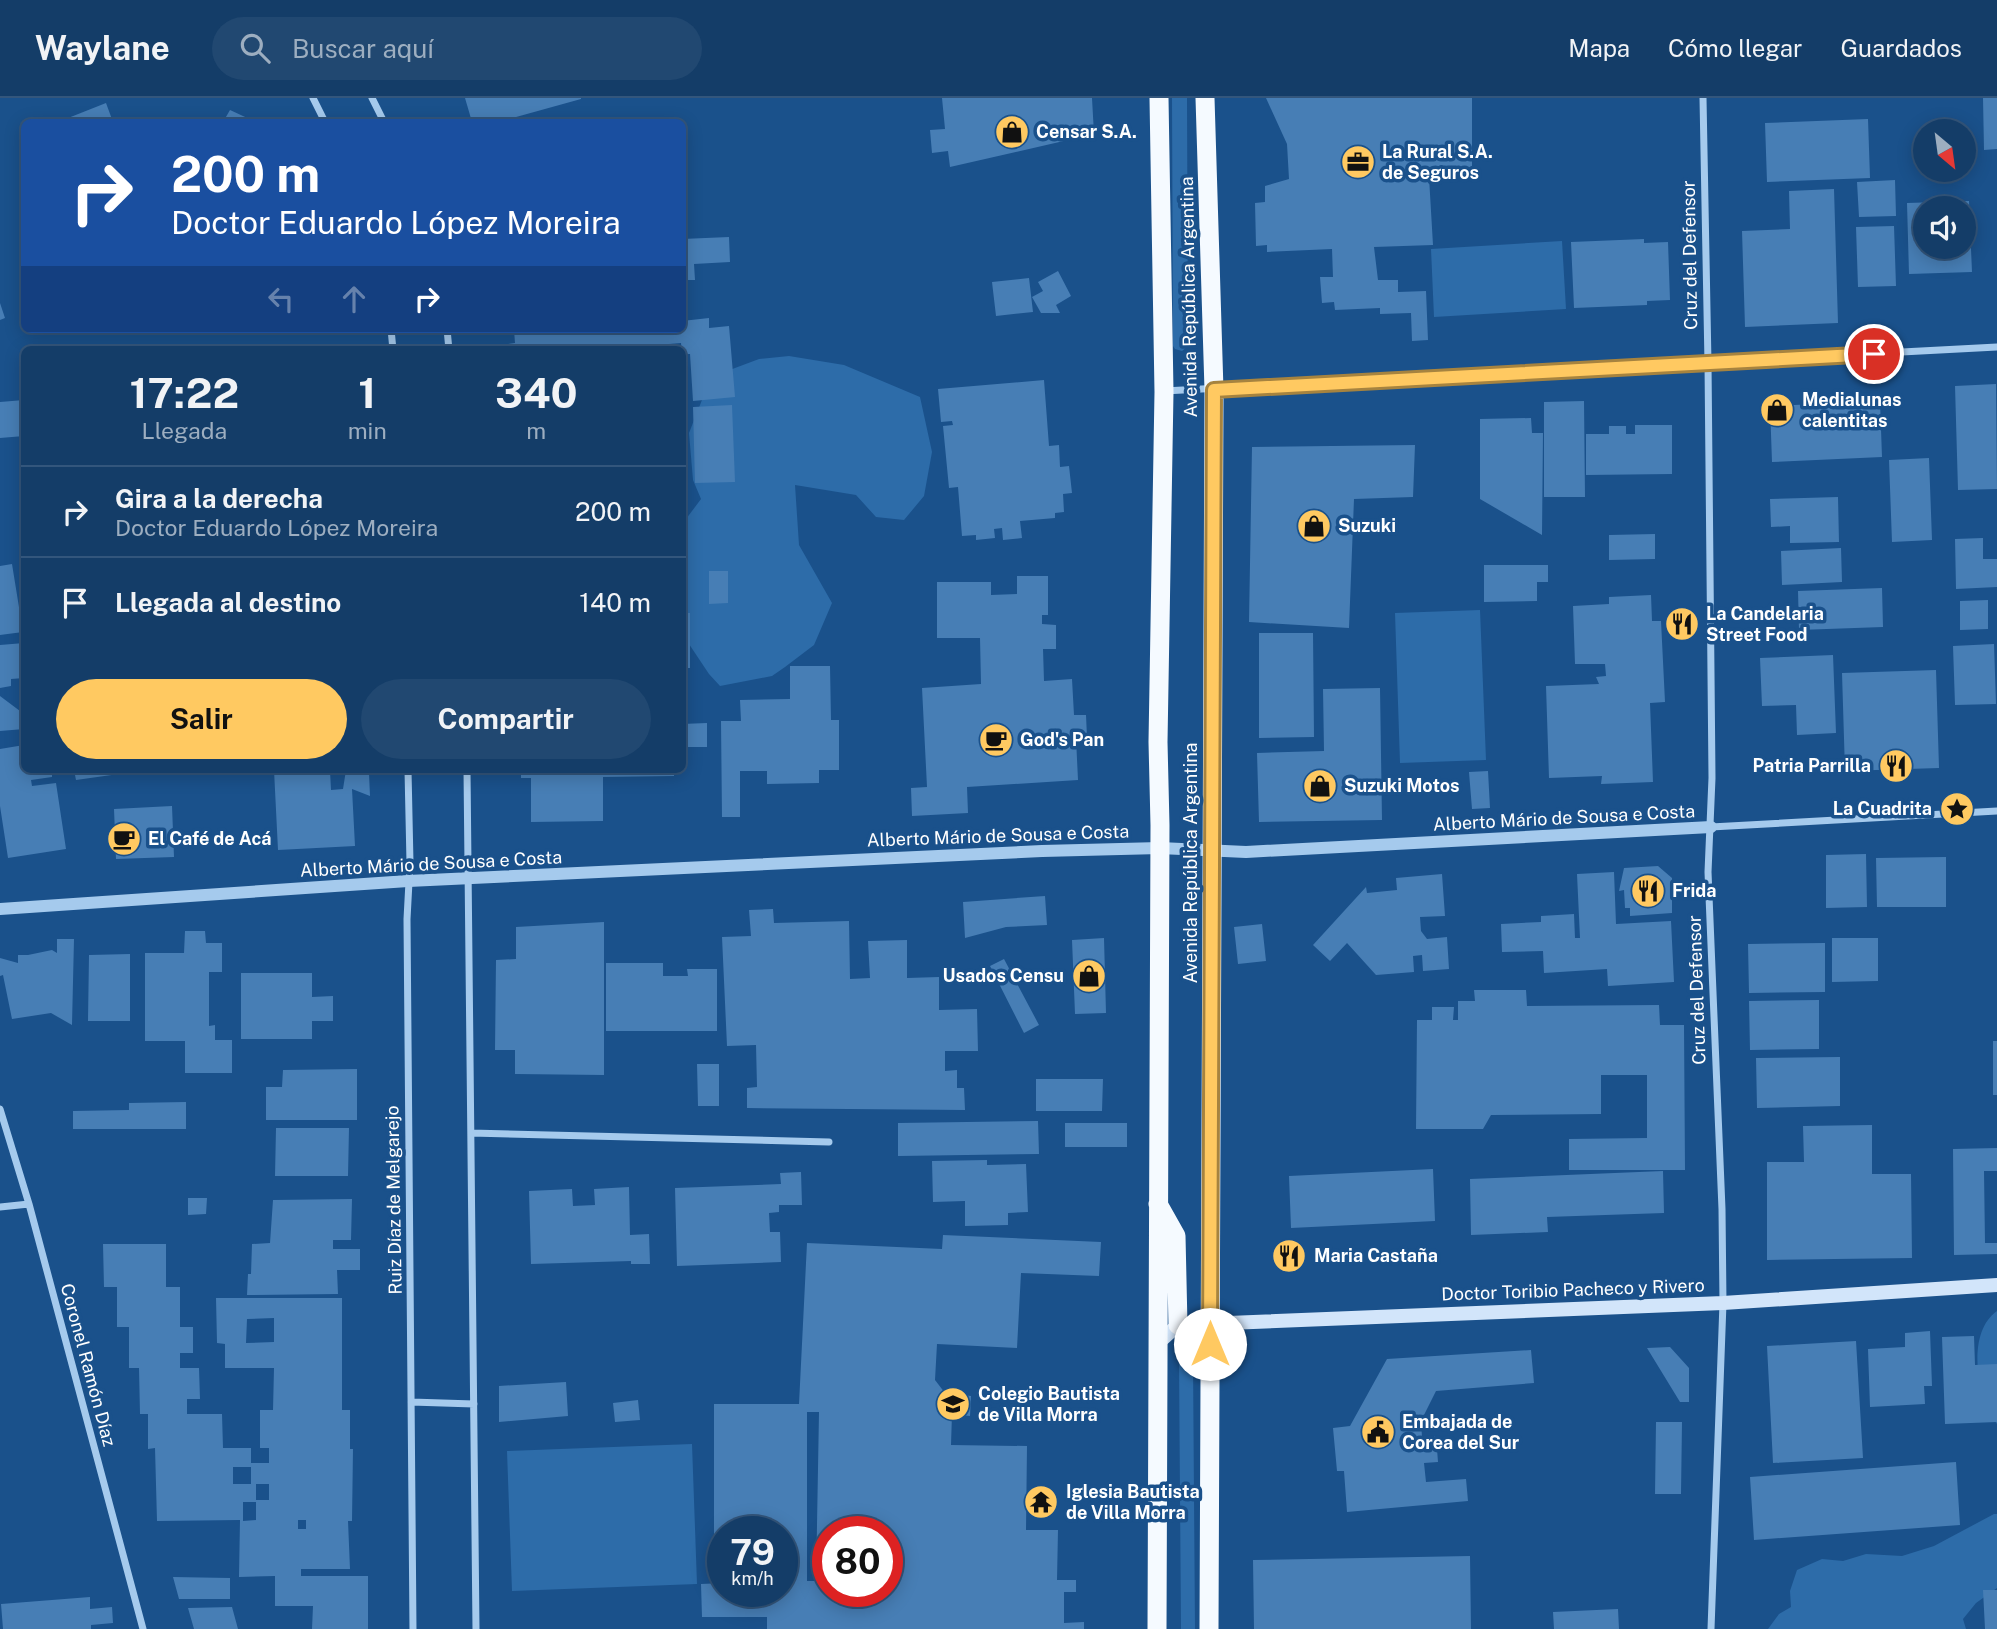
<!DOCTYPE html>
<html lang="es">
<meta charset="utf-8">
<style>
:root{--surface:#143d68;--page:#214871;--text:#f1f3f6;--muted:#9daec0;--line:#33567c;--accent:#ffc961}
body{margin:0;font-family:"Public Sans",sans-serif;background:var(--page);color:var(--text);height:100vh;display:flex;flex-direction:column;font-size:26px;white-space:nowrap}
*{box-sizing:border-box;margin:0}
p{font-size:23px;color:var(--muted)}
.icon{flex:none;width:38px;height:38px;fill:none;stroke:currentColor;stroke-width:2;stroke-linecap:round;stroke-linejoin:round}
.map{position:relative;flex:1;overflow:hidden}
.details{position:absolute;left:21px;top:248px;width:665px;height:427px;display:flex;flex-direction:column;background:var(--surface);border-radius:10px;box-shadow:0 4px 18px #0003,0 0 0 2px var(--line)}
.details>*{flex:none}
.banner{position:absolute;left:21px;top:21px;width:665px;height:214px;border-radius:10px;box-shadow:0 4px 18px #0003,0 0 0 2px var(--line);background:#1a4fa0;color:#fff;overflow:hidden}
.needle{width:46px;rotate:151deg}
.fabs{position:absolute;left:1913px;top:21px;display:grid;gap:14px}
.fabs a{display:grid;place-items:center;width:63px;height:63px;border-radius:50%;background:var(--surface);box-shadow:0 4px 18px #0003,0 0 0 2px var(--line);font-size:35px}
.speed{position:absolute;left:707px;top:1418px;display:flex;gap:14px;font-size:35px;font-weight:700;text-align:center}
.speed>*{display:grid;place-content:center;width:91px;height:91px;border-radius:50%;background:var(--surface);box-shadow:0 4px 18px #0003,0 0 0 2px var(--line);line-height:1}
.speed small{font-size:18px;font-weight:400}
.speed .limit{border:10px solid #d22;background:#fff;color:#111}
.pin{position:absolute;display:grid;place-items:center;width:60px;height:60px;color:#fff;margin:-30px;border:4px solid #fff;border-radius:50%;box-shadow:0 2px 7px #0007}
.me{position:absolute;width:77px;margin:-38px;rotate:0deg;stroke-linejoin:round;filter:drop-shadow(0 0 5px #0008)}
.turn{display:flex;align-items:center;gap:24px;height:147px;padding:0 35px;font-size:32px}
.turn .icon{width:91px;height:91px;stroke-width:2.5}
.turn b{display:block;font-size:49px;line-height:60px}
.lanes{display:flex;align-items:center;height:66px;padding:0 35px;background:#0003;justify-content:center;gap:35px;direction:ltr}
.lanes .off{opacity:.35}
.eta{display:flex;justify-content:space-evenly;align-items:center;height:119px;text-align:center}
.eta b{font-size:42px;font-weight:700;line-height:49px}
.action{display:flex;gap:14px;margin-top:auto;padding:14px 35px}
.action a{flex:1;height:80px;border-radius:42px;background:var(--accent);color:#111;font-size:28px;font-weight:700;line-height:80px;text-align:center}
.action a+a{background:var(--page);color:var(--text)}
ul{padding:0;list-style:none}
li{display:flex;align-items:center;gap:21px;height:91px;padding:0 35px;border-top:2px solid var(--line)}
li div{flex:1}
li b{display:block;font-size:26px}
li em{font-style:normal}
header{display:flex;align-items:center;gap:42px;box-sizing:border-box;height:98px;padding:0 35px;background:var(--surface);border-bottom:2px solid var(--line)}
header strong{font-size:33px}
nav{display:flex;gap:38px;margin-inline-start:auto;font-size:24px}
.search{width:490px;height:63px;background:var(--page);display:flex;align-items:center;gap:18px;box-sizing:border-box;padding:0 24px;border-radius:38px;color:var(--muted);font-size:26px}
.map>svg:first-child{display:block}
.green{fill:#2d6ca9}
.building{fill:#477eb5;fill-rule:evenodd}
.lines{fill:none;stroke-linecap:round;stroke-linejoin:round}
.minor{stroke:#a5caed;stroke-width:7}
.tertiary{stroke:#a5caed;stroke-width:12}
.secondary{stroke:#d2e5fa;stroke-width:14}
.trunk{stroke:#f5faff;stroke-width:19}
.route-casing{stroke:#a6833f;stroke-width:18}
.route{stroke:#ffc961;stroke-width:12}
.labels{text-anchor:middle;stroke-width:7;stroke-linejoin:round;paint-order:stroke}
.poi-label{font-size:18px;font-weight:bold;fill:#fff;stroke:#1a518b;text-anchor:start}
.street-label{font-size:18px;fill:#fff;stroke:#1a518b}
</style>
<header>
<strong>Waylane</strong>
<div class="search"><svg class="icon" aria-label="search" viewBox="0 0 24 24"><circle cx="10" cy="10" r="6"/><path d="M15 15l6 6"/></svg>Buscar aquí</div>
<nav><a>Mapa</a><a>Cómo llegar</a><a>Guardados</a></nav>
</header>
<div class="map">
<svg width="1997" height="1531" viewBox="0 0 1997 1531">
<rect width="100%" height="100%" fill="#1a518b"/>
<!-- green -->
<path class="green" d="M1172 0H1187L1188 248 1182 253 1175 251 1173 248Z
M1562 143 1566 211 1434 219 1431 151Z
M789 258 844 267 920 299 932 354 924 398 904 422 876 419 856 397 795 387 799 447 832 505 814 547 785 569 772 578 720 588 709 576 683 537V425L701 401 693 382 689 335 711 279 759 261Z
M1480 512 1486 662 1400 665 1395 515Z
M1997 1213V1326C1993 1320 1987 1314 1985 1307 1976 1279 1970 1232 1997 1213Z
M1185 1257H1189L1193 1262 1195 1531H1181L1179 1262Z
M692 1346 697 1486 512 1493 507 1353Z
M1994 1416H1997V1490L1976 1505 1963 1521 1966 1531H1768L1779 1516 1791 1509 1790 1493 1797 1472 1822 1461 1843 1463 1866 1456 1902 1458 1934 1448Z"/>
<!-- building -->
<path class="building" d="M465 0H581V1L498 24H472Z
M942 0H1092L1094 36 950 69 948 53 932 55 930 32 945 31Z
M1266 0H1472V75L1429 79 1433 147 1374 149 1378 182H1398V194L1426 193 1428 242 1412 243 1411 215 1380 216V210L1335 212 1334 204 1322 205 1320 179H1333L1332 151 1267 154V147L1256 148 1255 105 1265 104V88L1289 81 1287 46Z
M1983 0H1997V51L1984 52Z
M106 5 113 24H58Z
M230 12 256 24H223Z
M1868 21 1870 80 1767 84 1765 25Z
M1895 82 1896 118 1859 119 1857 84Z
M1834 91 1838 225 1745 229 1742 133 1790 131 1789 93Z
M1969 103 1972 174 1909 176 1907 105ZM1925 110H1964V149H1925Z
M1894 128 1896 188 1858 189 1856 129Z
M729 139 730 164 694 166 695 182H682V141Z
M1644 141V145L1668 144 1670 202 1647 203V207L1574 210 1571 144Z
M1058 173 1071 198 1056 207 1060 215H1041L1032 199 1043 193 1038 184Z
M1029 180 1033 214 996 218 992 184Z
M0 205 5 220 0 222Z
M709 220V230L729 228 735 299 693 303 690 256H682L681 245 597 252H501L500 247 515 245 514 232 542 231V235L559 234V231H682V223Z
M1044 282 1049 348 1059 347 1060 369 1069 368 1072 395 1063 396 1064 414 1055 415V420L1020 423 1022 440 1003 442 1002 430 994 431 995 440 976 442V437L962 438 958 389 949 390 943 328 953 327 952 323 941 324 938 291Z
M1996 286 1997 391 1958 392 1955 288Z
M24 302V338L0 340V304Z
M1584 303 1585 399H1544V304Z
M1880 303 1882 359 1772 364 1770 308Z
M732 307 735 384 695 385 693 309Z
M1531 320 1532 335H1543L1542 437 1480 401V321Z
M1635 327H1672V376L1586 377V336H1609V328H1626V336H1635Z
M1415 347 1413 399 1354 401 1349 530 1249 524 1252 349Z
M1929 360 1932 442 1892 444 1889 362Z
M1838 399 1839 444 1790 445V428L1771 429 1770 401Z
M1655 436V461L1609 462V437Z
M1983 440V461H1997V489L1956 491 1955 441Z
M1841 450 1842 484 1782 487 1781 453Z
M12 466 23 534 0 537V468Z
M1484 467H1548V484H1537V503L1484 504Z
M709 473H728V505L709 506Z
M1017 478H1048V517H1042V526L1056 527V551H1043L1044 583 1072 581 1074 617H1086L1087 639 1076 640 1078 682 967 689 968 715 912 718 911 690 927 689 922 590 981 586 980 540H937V484H991V497L1017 496Z
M1882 490 1883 529 1799 532 1798 493Z
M1651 497 1652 523H1661L1665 604 1650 605 1653 684 1601 686 1602 678 1549 680 1546 588 1599 586 1596 579 1606 578 1605 566H1575L1573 508 1609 506V499Z
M1988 502V531L1960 532V503Z
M682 515H690V570H682Z
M1259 535H1313L1314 639 1259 640Z
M24 545V580L11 581V588L0 590V547Z
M1994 546 1996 606 1955 607 1953 548Z
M1833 557 1836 635 1797 637 1796 607 1762 608 1760 560Z
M790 568H830L831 622H839V672H819V685L767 686V673H740V719H722L721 623H741L740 602 790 601Z
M1936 572 1939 670 1845 673 1842 575Z
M1380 590 1382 722 1259 724 1257 655 1324 653 1323 591Z
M0 598 24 616V631L0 633Z
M707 625V649H682V626Z
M24 647V672H52V679L31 682 32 688 56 685 66 751 8 760 0 708V651Z
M74 672H133V674L76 682Z
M274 672H330L331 692 343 691 346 672H362L369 675 370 698 352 691 355 748 278 752Z
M521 672H674V678L603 679V723L531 724V680H521Z
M1488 673 1490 710 1472 711 1469 674Z
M172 708 174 759 116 761 114 711Z
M1866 756 1867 809 1826 810V757Z
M1946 759V809H1877L1876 760Z
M1658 768 1672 780V815L1630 818V810H1625L1624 792 1619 793 1624 770Z
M1614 774 1616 826 1671 823 1674 884 1608 888 1607 871 1544 875 1543 853 1502 854 1501 826 1541 824V818L1574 816 1575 840H1580L1577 776Z
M1442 776 1445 818 1420 819 1421 833 1427 841 1447 839 1449 871 1423 873 1422 857 1413 858 1414 874 1376 877 1347 845 1330 863 1313 847 1366 789 1367 795 1397 792 1396 780Z
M1045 798 1047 827 1006 829 965 840 963 804Z
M773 811 774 825 849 823 850 881 870 880 868 843 907 842V880L939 879V912L977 911 978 953H945V973L957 972V990H964L965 1012 747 1010V990L757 989 756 947 727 948 722 839 751 838 749 812Z
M604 824V977L515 976V952H495L496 862 516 861V829Z
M1262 826 1266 863 1238 866 1234 829Z
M185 833H205L206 845H222V874H209V928L215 927V942H232V975H185V943H145V855H184Z
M1104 840 1106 915 1075 916 1072 842Z
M1832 840H1878V883L1832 884Z
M57 841H74L72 927 51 915 12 921 3 877 0 878V860L18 865V857H28L52 852 57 855Z
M1825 845V894L1749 895 1748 846Z
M130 856V923H88L89 857Z
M1004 861 1039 927 1024 935 990 868Z
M606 865H663V878H688L687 871H717V933H606Z
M241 875H312V899L333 898V923H312V941H241Z
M1474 892H1526L1527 908 1659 907 1660 927H1684L1685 1072H1569V1041L1647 1040V977H1601V1016L1491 1017 1483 1031H1416L1417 922H1432V909H1454L1453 922H1458V903H1475Z
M1819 902V951L1750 952 1749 903Z
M1993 943H1997V997H1993Z
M1840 959V1008L1757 1010 1756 960Z
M697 966H719V1008H698Z
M357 971V1022H266V989H282L283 972Z
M1036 981H1103L1102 1013H1036Z
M186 1004V1031H73V1013L129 1012V1005Z
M1038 1023 1039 1056 898 1058V1025Z
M1065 1025H1127V1049H1065Z
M1872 1027V1076H1911L1912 1160 1767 1162V1064H1804L1803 1028Z
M276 1030H349L348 1078H275Z
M1997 1050V1073H1984L1985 1145H1997V1156L1954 1157 1953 1051Z
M987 1062V1067L1026 1066 1028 1114 1008 1115V1127L965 1128V1103L933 1104 932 1063Z
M1433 1071 1435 1123 1291 1130 1289 1078Z
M1663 1073 1664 1115 1547 1119 1548 1134 1471 1137 1470 1081Z
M801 1074 802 1107H779V1114L769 1115 770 1134H780L781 1164 677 1168 675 1090 781 1086 780 1075Z
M629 1089 630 1137 649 1136 650 1166H631V1163L531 1166 529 1093 572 1091 573 1108 595 1107 594 1091Z
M188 1100H207L206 1116 188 1117Z
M352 1101 351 1142H333V1151H360V1172H337L338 1196 247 1197 248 1176H251L252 1146 270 1145 273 1102Z
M943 1137 1101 1144 1099 1178 1021 1175 1017 1250 937 1246 935 1282 945 1295 971 1298 970 1318 952 1316 951 1347 1027 1348 1026 1432H1058L1057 1482H1076V1494H1064V1525L1084 1524V1531H767V1519H702L701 1486 723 1485V1493H782V1433H723V1484H714V1306H799L807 1145 942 1151ZM807 1314H819L816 1483H807ZM828 1433H887V1493H828Z
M103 1146H166V1189H180V1229H193V1255H180V1270H199L200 1301H187V1316H222L223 1350H251V1365H269V1350H260V1312H273L274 1270H225V1246L217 1245 216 1200H342V1312H350V1351H353L352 1423H348L350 1471H301V1478H368V1531H312L313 1508H275V1478L239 1479 240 1422 157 1423 155 1350 148 1351V1316H140L139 1270H129V1229H117V1189H104ZM274 1220V1244L246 1245 247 1221ZM233 1369H251V1386H233ZM256 1386H269V1402H256ZM243 1404H256V1422L243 1423ZM298 1422H306V1431H298Z
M1930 1233 1932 1288H1924L1925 1306 1870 1309 1868 1251 1905 1249V1235Z
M1974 1238 1975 1267 1997 1266V1324L1945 1326 1942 1239Z
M1856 1243 1863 1360 1773 1365 1767 1248Z
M1670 1249 1689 1270V1304H1680L1647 1250Z
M1531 1252 1534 1285 1436 1293 1421 1323 1422 1339 1436 1338 1438 1364 1424 1365 1426 1384 1466 1381 1468 1403 1347 1414 1344 1373H1337L1333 1330 1350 1328 1387 1261Z
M566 1284 568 1318 499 1324V1288Z
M638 1302 640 1322 615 1324 613 1305Z
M1656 1324H1682L1681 1396H1655Z
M1956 1364 1960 1427 1754 1442 1750 1379Z
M1470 1458 1471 1531H1254L1253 1462Z
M173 1479 230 1480V1501H179Z
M1983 1492H1997V1531H1985Z
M90 1499V1511L112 1509 113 1525 91 1527V1531H3L1 1506Z
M232 1509 238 1531H194L188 1510Z
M1618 1511 1619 1531H1554L1553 1514Z"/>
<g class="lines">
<!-- minor -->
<path class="minor" d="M313 0 325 24
M372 0 384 24
M1703 0 1708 265 1712 680 1708 774 1722 1111 1723 1205 1711 1531
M391 231 393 252
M447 231 449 252
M1164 293 1997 249
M408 672 410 765 407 821 413 1531
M467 672 476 1531
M1711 729 1997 713
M0 1011 29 1106 143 1531
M471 1035 829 1044
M0 1109 29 1106
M411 1304 474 1306"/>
<!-- tertiary -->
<path class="tertiary" d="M0 811 408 783 1042 753 1160 750 1246 754 1711 729"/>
<!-- secondary -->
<path class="secondary" d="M1158 1245 1178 1227 1723 1205 1997 1187"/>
<!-- trunk -->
<path class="trunk" d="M1205 0 1214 292 1209 1531
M1158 1106 1176 1138 1178 1227
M1157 1531 1160 727 1158 644 1164 294 1159 0"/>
</g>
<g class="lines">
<!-- route casing -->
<g class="route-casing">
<path id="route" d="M1210 1246 1214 292 1874 256"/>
</g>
<!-- route -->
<use href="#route" class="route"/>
</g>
<!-- icons -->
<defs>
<g id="shop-disc" transform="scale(1.75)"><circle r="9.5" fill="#ffc961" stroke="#1a518b"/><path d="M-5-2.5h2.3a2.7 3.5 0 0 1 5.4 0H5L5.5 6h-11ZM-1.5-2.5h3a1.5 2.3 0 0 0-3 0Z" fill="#111"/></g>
<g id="office-disc" transform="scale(1.75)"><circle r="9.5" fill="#ffc961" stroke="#1a518b"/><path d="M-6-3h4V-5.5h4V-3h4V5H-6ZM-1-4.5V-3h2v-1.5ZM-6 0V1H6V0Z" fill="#111"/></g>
<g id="restaurant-disc" transform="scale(1.75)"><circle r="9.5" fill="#ffc961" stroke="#1a518b"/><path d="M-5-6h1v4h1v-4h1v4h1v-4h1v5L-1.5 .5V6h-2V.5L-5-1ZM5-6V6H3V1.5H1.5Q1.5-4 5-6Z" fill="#111"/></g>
<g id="cafe-disc" transform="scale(1.75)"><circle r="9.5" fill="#ffc961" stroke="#1a518b"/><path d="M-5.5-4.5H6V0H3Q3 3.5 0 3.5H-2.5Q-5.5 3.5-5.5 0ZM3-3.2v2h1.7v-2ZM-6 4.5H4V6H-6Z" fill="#111"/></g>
<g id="sight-disc" transform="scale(1.75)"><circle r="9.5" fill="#ffc961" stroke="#1a518b"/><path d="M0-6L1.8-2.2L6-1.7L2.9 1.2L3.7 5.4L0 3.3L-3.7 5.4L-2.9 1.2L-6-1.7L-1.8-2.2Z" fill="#111"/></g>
<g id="school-disc" transform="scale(1.75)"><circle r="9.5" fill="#ffc961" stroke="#1a518b"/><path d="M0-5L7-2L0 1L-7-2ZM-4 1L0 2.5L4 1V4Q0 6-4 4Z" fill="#111"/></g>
<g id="civic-disc" transform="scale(1.75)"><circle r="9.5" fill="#ffc961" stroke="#1a518b"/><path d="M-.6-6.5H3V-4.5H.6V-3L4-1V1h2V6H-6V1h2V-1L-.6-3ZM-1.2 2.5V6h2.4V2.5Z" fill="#111"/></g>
<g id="temple-disc" transform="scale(1.75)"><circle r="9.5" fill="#ffc961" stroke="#1a518b"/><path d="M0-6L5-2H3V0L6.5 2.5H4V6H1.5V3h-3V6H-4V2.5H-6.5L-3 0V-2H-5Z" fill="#111"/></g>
</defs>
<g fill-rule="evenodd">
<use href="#shop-disc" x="1012" y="34"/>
<use href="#office-disc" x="1358" y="64"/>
<use href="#shop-disc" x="1777" y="312"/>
<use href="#shop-disc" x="1314" y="428"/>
<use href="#restaurant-disc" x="1682" y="526"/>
<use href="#cafe-disc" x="996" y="642"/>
<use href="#restaurant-disc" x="1896" y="668"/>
<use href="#shop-disc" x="1320" y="688"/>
<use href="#sight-disc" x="1957" y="711"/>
<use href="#cafe-disc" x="124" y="741"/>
<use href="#restaurant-disc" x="1648" y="793"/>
<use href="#shop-disc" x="1089" y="878"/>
<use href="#restaurant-disc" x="1289" y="1158"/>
<use href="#school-disc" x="953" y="1306"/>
<use href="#civic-disc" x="1378" y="1334"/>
<use href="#temple-disc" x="1041" y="1404"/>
</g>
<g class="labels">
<!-- poi labels -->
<g class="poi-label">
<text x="1036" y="40">Censar S.A.</text>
<text x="1382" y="60">La Rural S.A.<tspan x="1382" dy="21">de Seguros</tspan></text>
<text x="1802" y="308">Medialunas<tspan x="1802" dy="21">calentitas</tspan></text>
<text x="1338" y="434">Suzuki</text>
<text x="1706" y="522">La Candelaria<tspan x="1706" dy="21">Street Food</tspan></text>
<text x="1020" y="648">God's Pan</text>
<text x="1871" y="674" text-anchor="end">Patria Parrilla</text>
<text x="1344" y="694">Suzuki Motos</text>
<text x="1932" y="717" text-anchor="end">La Cuadrita</text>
<text x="148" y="747">El Café de Acá</text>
<text x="1672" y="799">Frida</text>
<text x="1064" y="884" text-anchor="end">Usados Censu</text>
<text x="1314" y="1164">Maria Castaña</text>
<text x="978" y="1302">Colegio Bautista<tspan x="978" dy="21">de Villa Morra</tspan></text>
<text x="1402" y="1330">Embajada de<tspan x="1402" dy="21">Corea del Sur</tspan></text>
<text x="1066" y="1400">Iglesia Bautista<tspan x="1066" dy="21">de Villa Morra</tspan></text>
</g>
<!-- street labels -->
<g class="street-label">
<text transform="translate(1690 157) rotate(-91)" y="6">Cruz del Defensor</text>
<text transform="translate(1189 199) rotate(-91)" y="6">Avenida República Argentina</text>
<text transform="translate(1564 720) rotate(-3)" y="6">Alberto Mário de Sousa e Costa</text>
<text transform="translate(998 738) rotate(-2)" y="6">Alberto Mário de Sousa e Costa</text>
<text transform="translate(1191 765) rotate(-90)" y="6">Avenida República Argentina</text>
<text transform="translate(431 766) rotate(-3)" y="6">Alberto Mário de Sousa e Costa</text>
<text transform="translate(1697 892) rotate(-92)" y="6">Cruz del Defensor</text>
<text transform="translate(394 1102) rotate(-91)" y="6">Ruiz Díaz de Melgarejo</text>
<text transform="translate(1573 1192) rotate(-2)" y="6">Doctor Toribio Pacheco y Rivero</text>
<text transform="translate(88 1267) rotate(75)" y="6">Coronel Ramón Díaz</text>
</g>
</g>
</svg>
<div class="fabs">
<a><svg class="needle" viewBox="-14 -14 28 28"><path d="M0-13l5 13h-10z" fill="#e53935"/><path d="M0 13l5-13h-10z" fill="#9daec0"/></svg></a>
<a><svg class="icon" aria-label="sound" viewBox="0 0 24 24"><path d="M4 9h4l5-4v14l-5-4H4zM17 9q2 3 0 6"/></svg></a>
</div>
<div class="speed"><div>79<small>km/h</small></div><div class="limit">80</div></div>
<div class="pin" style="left:1874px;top:256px;background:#d93025"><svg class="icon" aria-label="arrive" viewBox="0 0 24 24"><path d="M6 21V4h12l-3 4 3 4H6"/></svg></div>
<svg class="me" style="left:1210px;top:1246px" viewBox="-20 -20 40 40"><circle r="19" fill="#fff"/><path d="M0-13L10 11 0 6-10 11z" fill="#ffc961"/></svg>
<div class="banner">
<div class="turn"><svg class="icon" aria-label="right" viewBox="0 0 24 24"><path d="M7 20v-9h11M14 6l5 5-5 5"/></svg><div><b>200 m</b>Doctor Eduardo López Moreira</div></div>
<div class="lanes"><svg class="icon off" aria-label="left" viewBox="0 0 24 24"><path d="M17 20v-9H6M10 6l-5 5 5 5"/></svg><svg class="icon off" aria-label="ahead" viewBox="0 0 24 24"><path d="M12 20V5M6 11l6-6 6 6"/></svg><svg class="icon" aria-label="right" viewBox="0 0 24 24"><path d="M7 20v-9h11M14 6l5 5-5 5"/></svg></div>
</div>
<section class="details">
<div class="eta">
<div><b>17:22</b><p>Llegada</p></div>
<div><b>1</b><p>min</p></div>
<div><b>340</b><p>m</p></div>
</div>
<ul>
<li><svg class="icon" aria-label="right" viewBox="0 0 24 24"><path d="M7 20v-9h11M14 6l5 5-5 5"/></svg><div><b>Gira a la derecha</b><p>Doctor Eduardo López Moreira</p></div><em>200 m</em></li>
<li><svg class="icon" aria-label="arrive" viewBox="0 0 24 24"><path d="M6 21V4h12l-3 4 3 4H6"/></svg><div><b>Llegada al destino</b></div><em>140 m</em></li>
</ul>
<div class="action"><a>Salir</a><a>Compartir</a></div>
</section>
</div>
